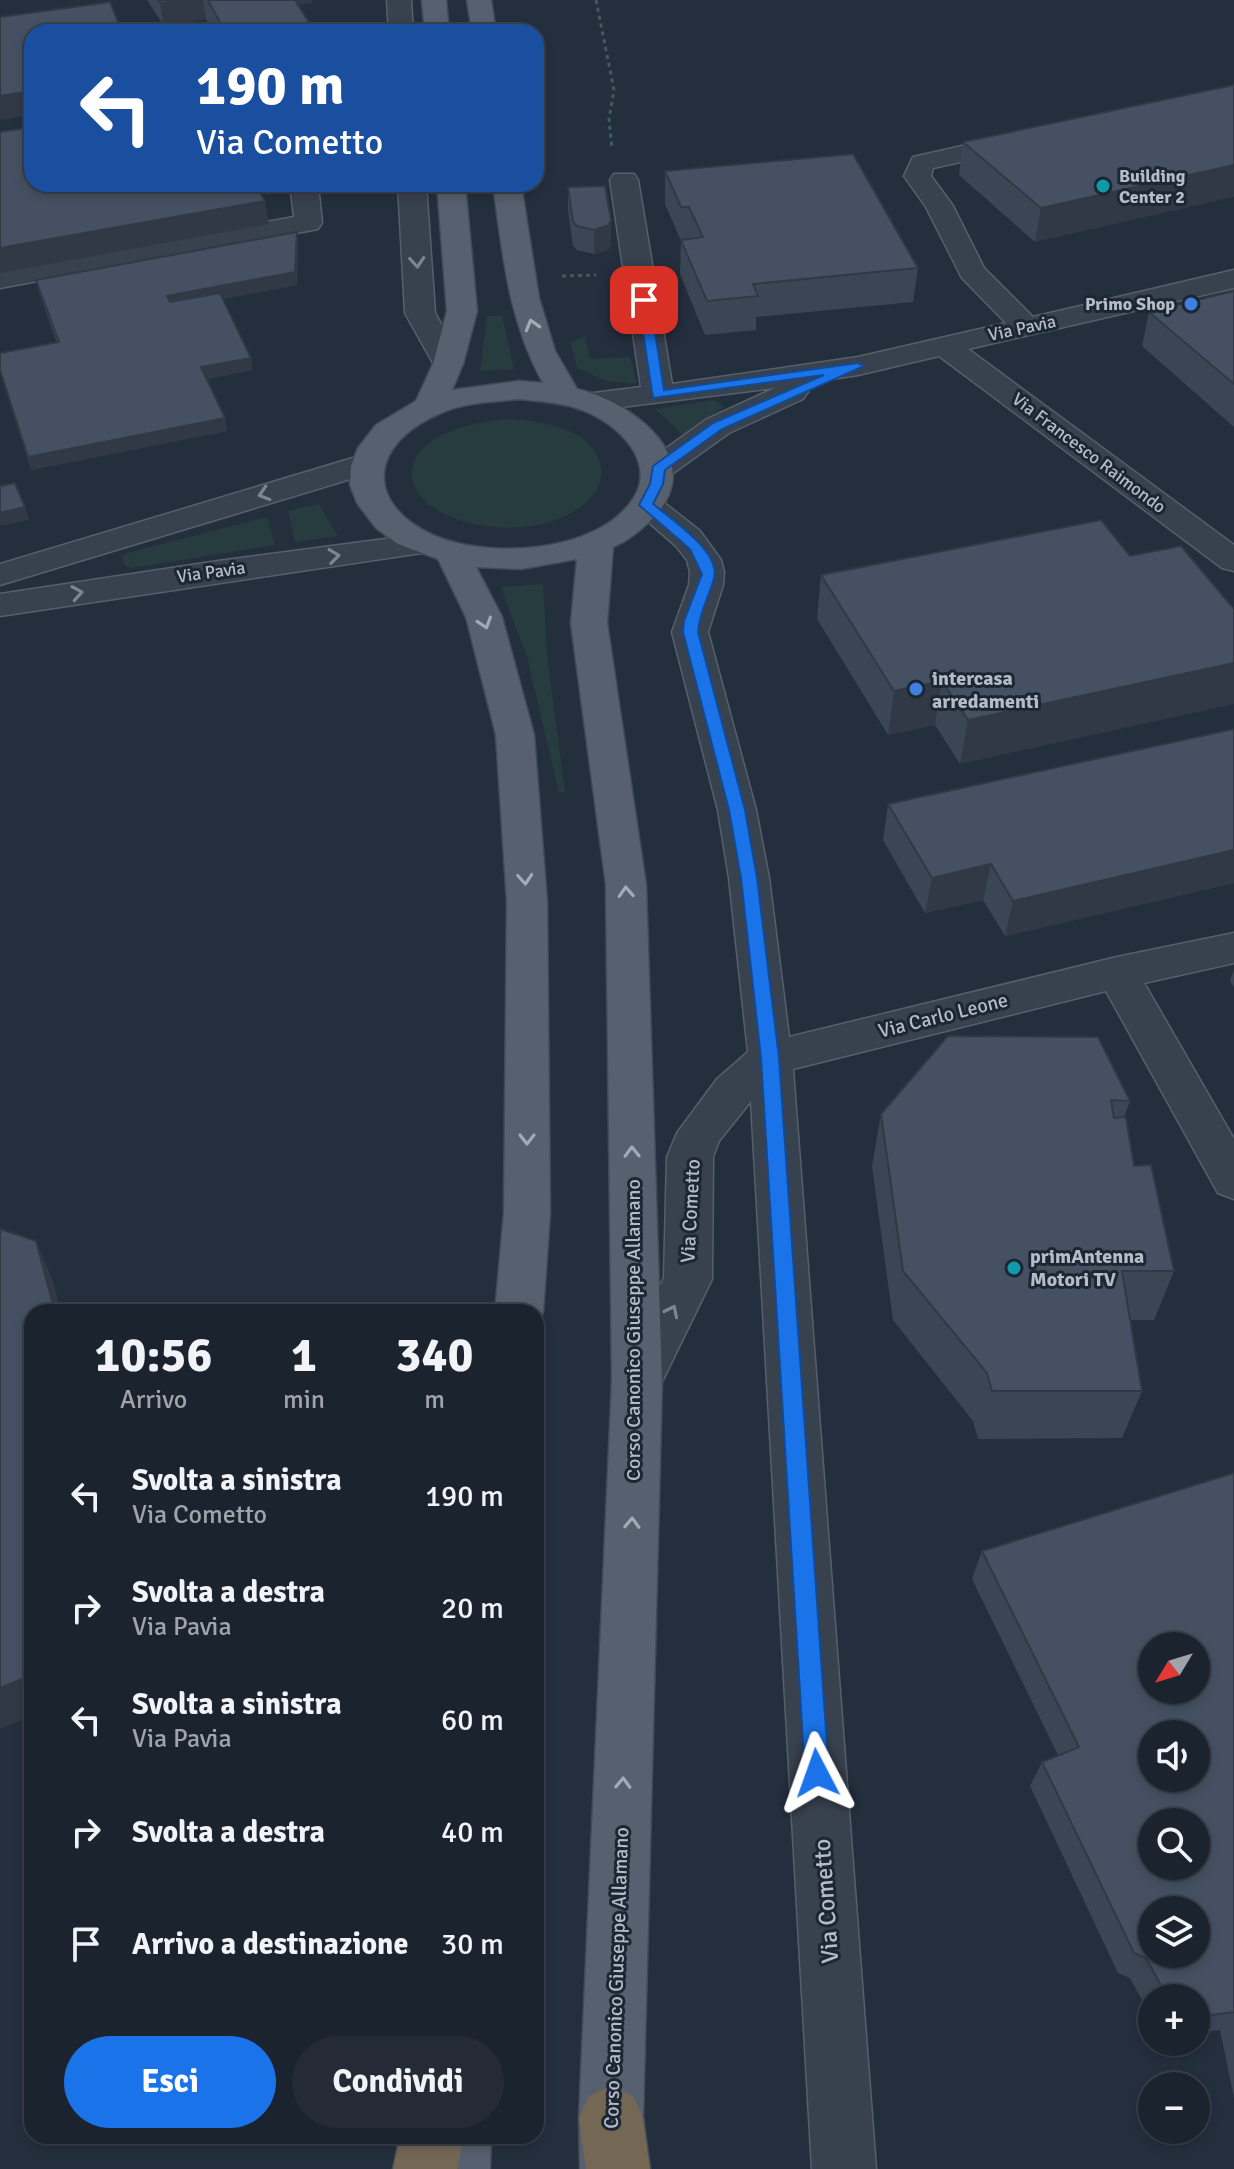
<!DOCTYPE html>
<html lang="it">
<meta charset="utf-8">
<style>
:root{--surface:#1b232e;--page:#242b36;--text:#f1f3f6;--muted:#a0a4aa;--line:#39404a;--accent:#1a73e8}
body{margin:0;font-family:Signika,sans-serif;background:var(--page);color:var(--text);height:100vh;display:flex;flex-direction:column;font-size:30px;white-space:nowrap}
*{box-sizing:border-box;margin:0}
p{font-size:26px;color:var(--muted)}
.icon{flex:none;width:44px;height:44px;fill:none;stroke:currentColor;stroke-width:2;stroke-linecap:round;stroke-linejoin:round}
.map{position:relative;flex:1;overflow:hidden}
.side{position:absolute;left:24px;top:1304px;width:520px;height:840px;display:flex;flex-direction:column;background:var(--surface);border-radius:24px;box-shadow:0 4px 12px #0003,0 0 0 2px var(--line)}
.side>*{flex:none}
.guide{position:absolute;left:24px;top:24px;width:520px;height:168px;border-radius:24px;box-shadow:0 4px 12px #0003,0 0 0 2px var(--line);background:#1a4fa0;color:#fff;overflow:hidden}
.needle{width:52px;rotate:232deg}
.tools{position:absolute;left:1138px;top:1632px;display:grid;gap:16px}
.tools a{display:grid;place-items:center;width:72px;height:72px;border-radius:50%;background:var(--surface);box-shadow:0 4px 12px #0003,0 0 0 2px var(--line);font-size:40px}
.pin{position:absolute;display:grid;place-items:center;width:68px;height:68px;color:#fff;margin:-34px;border-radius:16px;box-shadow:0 4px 12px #0006}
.me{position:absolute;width:88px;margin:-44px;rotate:356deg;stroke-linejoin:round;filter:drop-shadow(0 0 6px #0008)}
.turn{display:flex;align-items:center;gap:28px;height:168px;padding:0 40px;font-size:36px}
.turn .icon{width:104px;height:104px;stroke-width:2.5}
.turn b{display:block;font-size:56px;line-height:68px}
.eta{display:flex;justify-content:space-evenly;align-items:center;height:136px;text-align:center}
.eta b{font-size:48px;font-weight:800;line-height:56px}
.button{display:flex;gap:16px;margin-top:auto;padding:16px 40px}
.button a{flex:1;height:92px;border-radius:48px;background:var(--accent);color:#fff;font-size:32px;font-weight:800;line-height:92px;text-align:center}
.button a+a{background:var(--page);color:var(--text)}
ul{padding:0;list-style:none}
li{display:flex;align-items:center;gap:24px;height:112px;padding:0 40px}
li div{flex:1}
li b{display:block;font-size:30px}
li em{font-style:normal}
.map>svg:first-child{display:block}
.green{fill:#263c3f}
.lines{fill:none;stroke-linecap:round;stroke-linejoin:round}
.minor-casing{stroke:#565f6c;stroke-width:3}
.major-casing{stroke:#414a57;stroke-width:3}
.highway-casing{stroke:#434c59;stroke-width:3}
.path{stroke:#44595c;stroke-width:3;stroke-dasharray:4 4;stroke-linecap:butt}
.minor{fill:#38414e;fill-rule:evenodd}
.major{fill:#56606e;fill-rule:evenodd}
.highway{fill:#746855;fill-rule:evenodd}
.wall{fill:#3b4654}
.shaded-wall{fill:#303945}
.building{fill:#455162;stroke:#303945;stroke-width:2;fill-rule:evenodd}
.oneway{stroke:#7c8592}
.oneway2{stroke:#a1aab7}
.route{fill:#1a73e8;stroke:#114b97;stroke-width:2}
.culture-dot{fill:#0f9aa8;stroke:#1d2633;stroke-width:3}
.shop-dot{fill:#3f7fe0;stroke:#1d2633;stroke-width:3}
.labels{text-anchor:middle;stroke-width:6;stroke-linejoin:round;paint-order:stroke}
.far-poi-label{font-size:18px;font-weight:bold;fill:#b4bcc9;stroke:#1d2633;text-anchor:start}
.far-street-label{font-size:18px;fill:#b4bcc9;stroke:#1d2633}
.poi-label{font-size:20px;font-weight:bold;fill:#b4bcc9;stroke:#1d2633;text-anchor:start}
.street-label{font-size:20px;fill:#b4bcc9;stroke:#1d2633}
.near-street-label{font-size:24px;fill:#b4bcc9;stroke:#1d2633}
</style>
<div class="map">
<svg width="1234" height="2169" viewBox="0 0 1234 2169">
<rect width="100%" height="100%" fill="#242f3e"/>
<!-- green -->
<path class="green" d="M502 315 514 369 480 371 487 316Z
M585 336 590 359 630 357 637 384 607 381 577 368 571 343Z
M715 400 724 407 683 435 655 409Z
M511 419C543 422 594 428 601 467 602 477 600 487 593 495 559 536 481 535 439 511 426 504 412 491 412 474 413 432 480 421 511 419Z
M319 504 338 536 295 542 288 511Z
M267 517 275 545 132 568 125 565 122 557 127 553Z
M543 584 547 655 565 792 559 793 527 657 501 587Z"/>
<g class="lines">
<!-- minor casing -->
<g class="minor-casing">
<path id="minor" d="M387 0H411L413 32H389Z
M1020 133 1029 135 1033 141 1029 147 933 168 931 176 953 206 984 268 1033 317 1234 270V288L968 349 1234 545V571L1222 568 939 356 858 375 799 384 808 392 803 399 729 433 669 476 658 479 647 476 642 469 647 462 707 419 775 388 589 411 578 409 573 402 578 395 641 387 610 180 614 174H634L638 180 672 384 858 357 1006 323 962 278 926 207 904 176 913 157Z
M290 184H318L322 223 318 229 0 288V270L294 217Z
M398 184H426L435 313 463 364 459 370 448 373 437 370 405 313Z
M366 454 377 457 382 464 377 471 0 585V564Z
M646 495 658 498 700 531 721 560 724 572 723 585 708 632 756 810 769 878 789 1037 1117 957 1234 933V963L1144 983 1234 1139V1199L1218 1193 1106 991 793 1069 876 2169H812L751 1101 719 1141 713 1157 712 1279 655 1396 637 1403 619 1396 612 1381 664 1278 667 1157 677 1133 717 1079 748 1052 729 878 718 810 672 632 689 585 690 572 687 560 676 546 629 505 634 498Z
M423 534 435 537 440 544 435 551 0 616V594L218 561Z"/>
</g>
<!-- major casing -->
<g class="major-casing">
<path id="major" d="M422 0H446L449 32H425Z
M467 0H491L496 32H472Z
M437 184H465L477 311 463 364 452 390 519 381 543 383C508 320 503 255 493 184H521L539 298 555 351 577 389C632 402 710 459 653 518 641 530 628 541 613 547L607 623 646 885 662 1381 643 2118 644 2169H580L579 2118 612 1381 606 885 571 623 577 559 521 569 476 567 502 617 534 735 547 902 550 1213 543 1312 536 1327V1312H495L504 1213 507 902 496 735 466 617 438 559 398 544 376 528 357 503 350 485 351 466 358 448 376 425 416 401 433 364 447 311ZM519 399C537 401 556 402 573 407 610 417 660 458 633 499 598 553 489 559 435 536 361 503 371 442 441 413 465 402 493 402 519 399Z
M427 2136H491L490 2169H426Z"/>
</g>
<!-- highway casing -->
<g class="highway-casing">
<path id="highway" d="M611 2086 633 2096 643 2118 650 2169H586L579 2118 589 2096Z
M400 2136H464L457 2169H393Z"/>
</g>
<!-- path -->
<path class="path" d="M596 0 614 90 609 119 612 149
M562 276 596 275"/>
<!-- minor -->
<use href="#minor" class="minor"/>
<!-- major -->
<use href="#major" class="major"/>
<!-- highway -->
<use href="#highway" class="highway"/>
</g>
<!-- wall -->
<path class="wall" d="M147 0H312V3L298 5 315 32H213L206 19 164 26Z
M1234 85 1035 242 959 175 963 142Z
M665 171 918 268 913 302 756 317V330L705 335 680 274 681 241 665 204Z
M568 187 611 220V244L609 249 594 254 577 250 573 246 568 211Z
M297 232 298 244 297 285 223 299 253 370 207 379 227 431 31 470 0 372 57 343 39 292 36 280Z
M1234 291V427L1142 346 1149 312Z
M1101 520 960 764 935 725 888 735 817 619 821 575Z
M1234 729V883L1005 936 983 900 925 913 883 840 888 804Z
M1234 969V988L1230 981Z
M948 1036 1130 1101 1124 1118 1134 1166 1174 1271 1154 1320H1130L1142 1391 1122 1438 978 1439 973 1421 893 1320 872 1166 881 1114Z
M1234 1473V2098L1220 2030 1196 2033V1998H1152V2018L1130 1978 1118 1973 1030 1786 1042 1762 1058 1755 972 1579 982 1551Z"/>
<!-- shaded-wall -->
<path class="shaded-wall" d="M181 0H203L206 19 164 26 160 3Z
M208 0H312V3L217 17Z
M32 91V115L0 120V96Z
M1234 165V197L1035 242 1041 208Z
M265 201 269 224 0 273V248Z
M611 220V244L609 249 594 254V230Z
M297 232 298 244 297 285 170 309 167 296Z
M251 358 253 370 204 380 201 367Z
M225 418 227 431 31 470 28 457Z
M25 507 29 520 0 526V513Z
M1234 663V704L960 764 968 720Z
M942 681 935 725 888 735 894 691Z
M1234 850V883L1005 936 1013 901Z
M991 864 983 900 925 913 932 878Z
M36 1241 53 1281 61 1312H55Z
M32 1675V1716L0 1729V1688Z"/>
<!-- building -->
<path class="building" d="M158 0H181L160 3Z
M208 0H295L315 32H225Z
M110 2 122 32H32V91L0 96V17Z
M1234 85V165L1041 208 963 142Z
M32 127V184H256L265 201 0 248V132Z
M853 154 918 268 753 284 758 296 707 301 681 240 703 237 689 207H681L665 171Z
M605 186 611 220 609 225 594 230 577 226 573 222 568 187Z
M297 232 295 272 167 296 170 302 220 293 251 358 201 367 225 418 28 457 0 370V353L59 342 36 280Z
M1234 291V384L1149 312Z
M15 483 25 507 0 513V486Z
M1101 520 1130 556 1181 546 1234 609V663L968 720 942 681 894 691 821 575Z
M1234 729V850L1013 901 991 864 932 878 888 804Z
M948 1036 1098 1037 1130 1101 1111 1100 1114 1118 1126 1117 1134 1166 1151 1165 1174 1271H1122L1142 1391H992L987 1373 903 1271 881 1114Z
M0 1229 36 1241 55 1312H32V1675L0 1688Z
M1234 1473V2012L1211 2015 1196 2010V1998H1168L1146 1958 1134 1953 1042 1762 1079 1747 982 1551ZM1152 1646H1196V1690H1152ZM1152 1734H1196V1778H1152ZM1152 1822H1196V1866H1152ZM1152 1910H1196V1954H1152Z"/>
<!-- one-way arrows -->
<defs><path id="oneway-chevron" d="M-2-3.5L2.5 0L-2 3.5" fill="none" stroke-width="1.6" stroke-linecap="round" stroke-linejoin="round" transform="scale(2)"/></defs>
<g class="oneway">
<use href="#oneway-chevron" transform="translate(417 262) rotate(86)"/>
<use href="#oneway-chevron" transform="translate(264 494) rotate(163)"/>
<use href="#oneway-chevron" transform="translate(334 556) rotate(-7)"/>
<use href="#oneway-chevron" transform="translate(77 593) rotate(-9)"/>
<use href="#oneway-chevron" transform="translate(672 1311) rotate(-64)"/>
</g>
<g class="oneway2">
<use href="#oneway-chevron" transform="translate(532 325) rotate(-106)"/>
<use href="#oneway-chevron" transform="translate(485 623) rotate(72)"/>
<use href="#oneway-chevron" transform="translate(525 879) rotate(86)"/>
<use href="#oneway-chevron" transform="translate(626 892) rotate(-93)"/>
<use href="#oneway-chevron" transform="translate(527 1139) rotate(90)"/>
<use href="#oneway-chevron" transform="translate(632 1152) rotate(-91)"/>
<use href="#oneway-chevron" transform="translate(632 1523) rotate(-88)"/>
<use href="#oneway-chevron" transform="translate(623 1783) rotate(-88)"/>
</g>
<!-- route -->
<path class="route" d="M644 296 650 300 664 390 858 363 864 366 722 429 665 470 663 484 653 504C671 519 721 552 714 578 709 597 699 613 698 632L745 810 757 878 779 1058 829 1773 826 1781 817 1785 809 1781 805 1773 761 1058 741 878 729 810 683 632 684 621 702 574 690 549 639 505 650 484 653 466 713 423 824 375 653 398 638 300Z"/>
<!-- markers -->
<g class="culture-dot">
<circle cx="1103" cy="186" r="8"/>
<circle cx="1014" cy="1268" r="8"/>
</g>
<g class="shop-dot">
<circle cx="1191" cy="304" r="8"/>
<circle cx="916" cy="689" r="8"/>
</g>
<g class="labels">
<!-- far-poi labels -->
<g class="far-poi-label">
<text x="1119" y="182">Building<tspan x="1119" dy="21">Center 2</tspan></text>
<text x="1175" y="310" text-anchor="end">Primo Shop</text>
</g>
<!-- far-street labels -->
<g class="far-street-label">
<text transform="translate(1022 328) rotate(-12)" y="6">Via Pavia</text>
<text transform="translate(1089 453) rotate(37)" y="6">Via Francesco Raimondo</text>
<text transform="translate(211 572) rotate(-8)" y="6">Via Pavia</text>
</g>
<!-- poi labels -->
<g class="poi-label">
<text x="932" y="685">intercasa<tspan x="932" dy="23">arredamenti</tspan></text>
<text x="1030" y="1263">primAntenna<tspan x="1030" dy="23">Motori TV</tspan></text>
</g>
<!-- street labels -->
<g class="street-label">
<text transform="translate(943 1015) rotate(-14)" y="7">Via Carlo Leone</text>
<text transform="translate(690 1211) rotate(-87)" y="7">Via Cometto</text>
<text transform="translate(633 1330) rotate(-90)" y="7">Corso Canonico Giuseppe Allamano</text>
<text transform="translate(616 1978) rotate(-88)" y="7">Corso Canonico Giuseppe Allamano</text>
</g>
<!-- near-street labels -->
<g class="near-street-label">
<text transform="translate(826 1901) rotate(-94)" y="8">Via Cometto</text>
</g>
</g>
</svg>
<div class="tools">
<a><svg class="needle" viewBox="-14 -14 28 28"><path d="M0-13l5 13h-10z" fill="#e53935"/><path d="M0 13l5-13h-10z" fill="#a0a4aa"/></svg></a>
<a><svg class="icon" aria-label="sound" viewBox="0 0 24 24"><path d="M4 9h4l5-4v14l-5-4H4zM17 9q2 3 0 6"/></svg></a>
<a><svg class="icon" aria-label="search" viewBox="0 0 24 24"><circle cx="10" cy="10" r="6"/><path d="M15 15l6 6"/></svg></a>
<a><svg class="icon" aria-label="layers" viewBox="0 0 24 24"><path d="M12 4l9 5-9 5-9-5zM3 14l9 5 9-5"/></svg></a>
<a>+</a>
<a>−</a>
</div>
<div class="pin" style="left:644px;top:300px;background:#d93025"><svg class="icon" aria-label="arrive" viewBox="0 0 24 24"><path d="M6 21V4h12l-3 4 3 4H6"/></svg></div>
<svg class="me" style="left:817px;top:1773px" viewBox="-20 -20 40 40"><path d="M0-17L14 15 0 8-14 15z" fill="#1a73e8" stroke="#fff" stroke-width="4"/></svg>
<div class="guide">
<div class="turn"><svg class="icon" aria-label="left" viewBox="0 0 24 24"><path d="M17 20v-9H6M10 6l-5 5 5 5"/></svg><div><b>190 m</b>Via Cometto</div></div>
</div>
<section class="side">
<div class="eta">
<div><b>10:56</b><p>Arrivo</p></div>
<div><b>1</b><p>min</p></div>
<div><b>340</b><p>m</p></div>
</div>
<ul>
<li><svg class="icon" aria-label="left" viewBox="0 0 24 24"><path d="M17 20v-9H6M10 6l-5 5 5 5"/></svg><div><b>Svolta a sinistra</b><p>Via Cometto</p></div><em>190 m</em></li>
<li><svg class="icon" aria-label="right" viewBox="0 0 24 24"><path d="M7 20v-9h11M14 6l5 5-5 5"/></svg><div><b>Svolta a destra</b><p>Via Pavia</p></div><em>20 m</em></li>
<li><svg class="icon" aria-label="left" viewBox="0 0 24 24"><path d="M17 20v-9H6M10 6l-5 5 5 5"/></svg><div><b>Svolta a sinistra</b><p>Via Pavia</p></div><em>60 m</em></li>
<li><svg class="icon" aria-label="right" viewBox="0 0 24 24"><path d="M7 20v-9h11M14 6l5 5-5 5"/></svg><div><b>Svolta a destra</b></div><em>40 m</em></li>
<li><svg class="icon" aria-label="arrive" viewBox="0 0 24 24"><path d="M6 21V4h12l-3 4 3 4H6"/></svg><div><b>Arrivo a destinazione</b></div><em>30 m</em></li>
</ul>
<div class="button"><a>Esci</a><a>Condividi</a></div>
</section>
</div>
